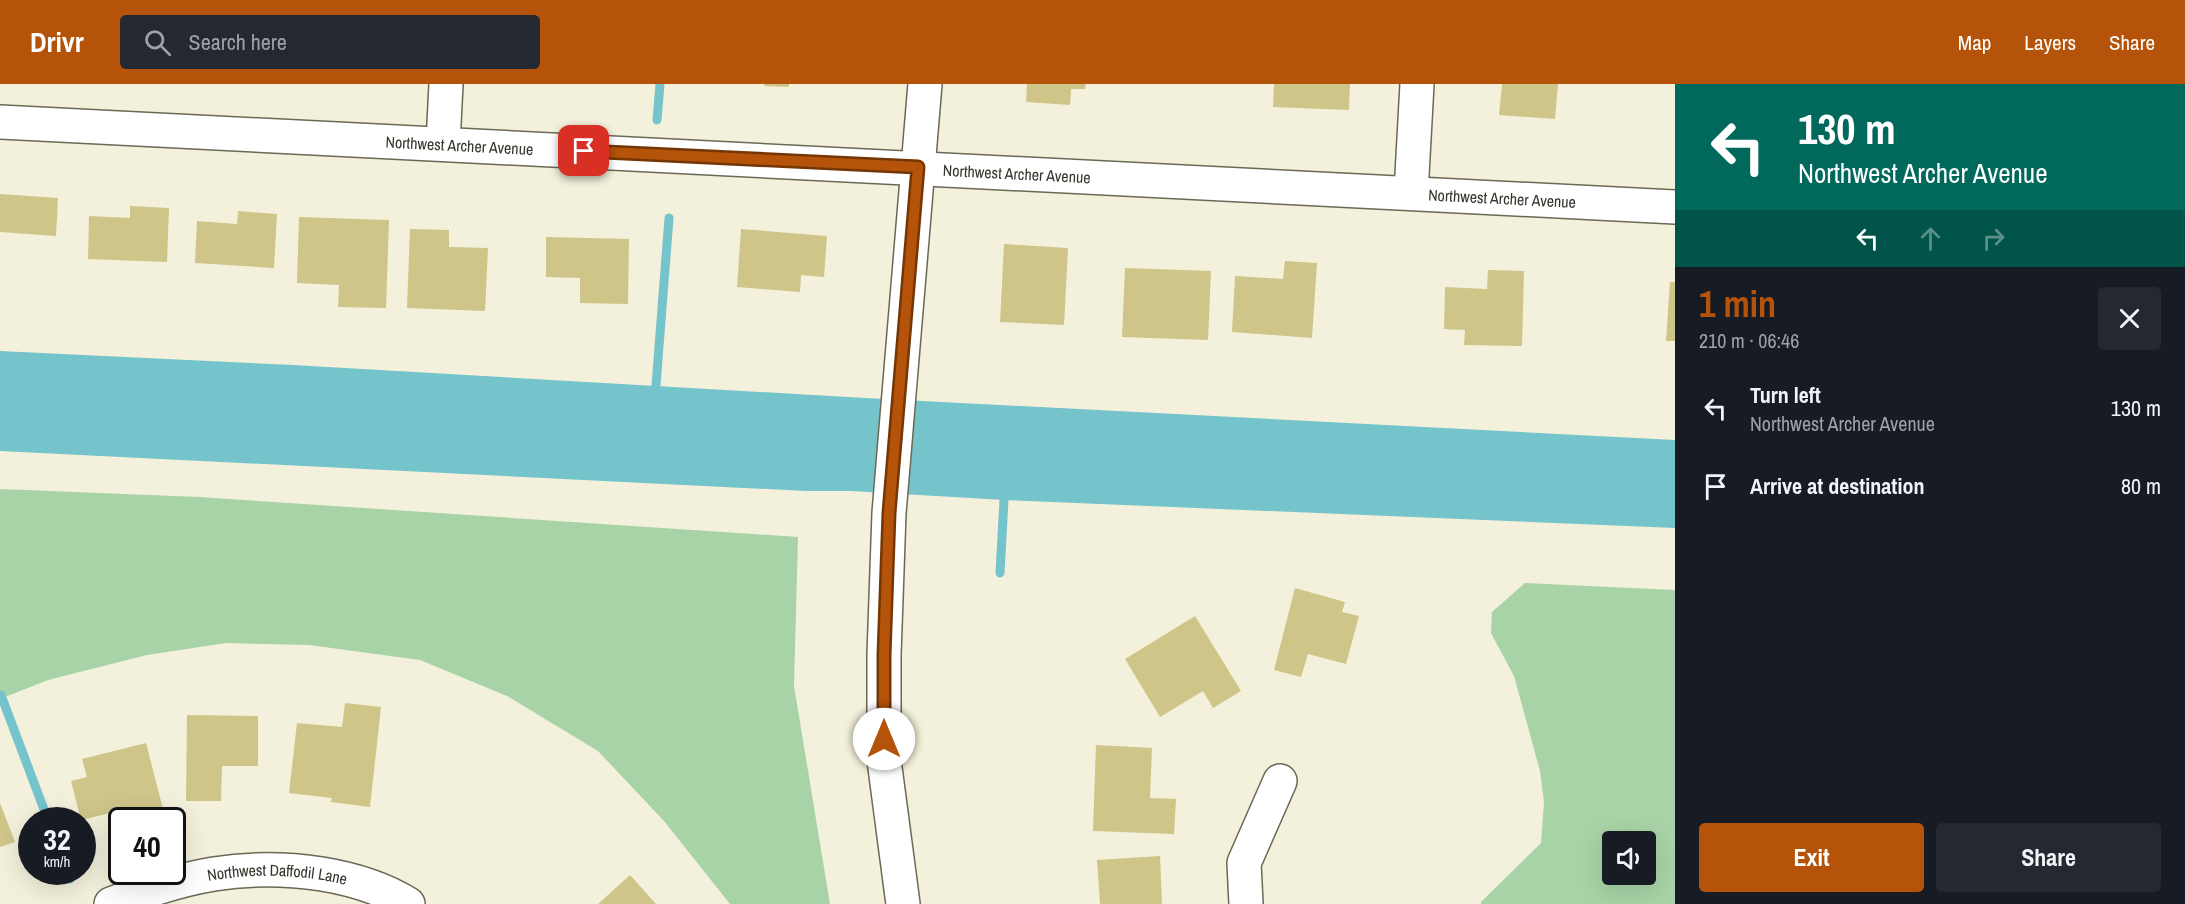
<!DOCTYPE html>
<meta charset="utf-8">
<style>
:root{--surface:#171b24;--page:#242831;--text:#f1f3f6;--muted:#9ea1a6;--accent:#b45309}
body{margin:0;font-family:"Archivo Narrow",sans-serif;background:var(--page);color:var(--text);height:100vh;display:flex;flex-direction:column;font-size:22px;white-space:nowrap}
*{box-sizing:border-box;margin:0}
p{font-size:20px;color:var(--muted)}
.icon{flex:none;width:33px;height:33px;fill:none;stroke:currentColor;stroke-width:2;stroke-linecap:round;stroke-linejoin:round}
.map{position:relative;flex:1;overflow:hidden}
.panel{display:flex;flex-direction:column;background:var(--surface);width:510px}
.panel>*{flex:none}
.guide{background:#00695c;color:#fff;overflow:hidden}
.buttons{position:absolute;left:1602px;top:747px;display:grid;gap:12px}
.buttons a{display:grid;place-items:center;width:54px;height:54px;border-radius:6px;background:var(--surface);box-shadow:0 6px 24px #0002;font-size:30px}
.speed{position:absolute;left:18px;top:723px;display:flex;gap:12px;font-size:30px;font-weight:700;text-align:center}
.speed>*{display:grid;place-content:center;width:78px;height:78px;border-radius:50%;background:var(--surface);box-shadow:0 6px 24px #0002;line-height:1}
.speed small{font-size:15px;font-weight:400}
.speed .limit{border:3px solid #111;border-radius:9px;background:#fff;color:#111}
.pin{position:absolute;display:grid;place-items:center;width:51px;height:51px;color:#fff;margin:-26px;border-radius:12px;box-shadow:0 3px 9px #0006}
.me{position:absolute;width:66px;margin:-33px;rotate:0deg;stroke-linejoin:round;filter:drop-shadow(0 0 4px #0008)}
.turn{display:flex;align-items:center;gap:21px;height:126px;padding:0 24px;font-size:27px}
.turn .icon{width:78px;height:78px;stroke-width:2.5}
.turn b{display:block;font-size:42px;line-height:51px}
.lanes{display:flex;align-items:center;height:57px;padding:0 24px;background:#0003;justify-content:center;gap:30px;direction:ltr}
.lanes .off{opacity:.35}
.round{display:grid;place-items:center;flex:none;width:63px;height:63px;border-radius:6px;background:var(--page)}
.headline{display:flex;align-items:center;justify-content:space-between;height:102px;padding:0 24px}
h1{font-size:36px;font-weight:700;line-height:45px;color:var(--accent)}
.primary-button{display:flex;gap:12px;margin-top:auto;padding:12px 24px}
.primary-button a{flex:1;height:69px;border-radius:6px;background:var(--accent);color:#fff;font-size:24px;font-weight:700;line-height:69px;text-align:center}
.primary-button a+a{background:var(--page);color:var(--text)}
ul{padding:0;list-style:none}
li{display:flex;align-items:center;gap:18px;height:78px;padding:0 24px}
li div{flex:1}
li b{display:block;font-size:22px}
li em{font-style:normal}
header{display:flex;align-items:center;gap:36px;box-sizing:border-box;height:84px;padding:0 30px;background:var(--accent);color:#fff}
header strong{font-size:28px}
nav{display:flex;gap:33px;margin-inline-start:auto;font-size:21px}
.search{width:420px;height:54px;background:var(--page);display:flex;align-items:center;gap:15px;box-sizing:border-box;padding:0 21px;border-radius:6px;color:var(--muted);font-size:22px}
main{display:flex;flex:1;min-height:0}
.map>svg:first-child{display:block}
.green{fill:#a8d3a6;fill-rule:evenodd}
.water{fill:#75c4cc}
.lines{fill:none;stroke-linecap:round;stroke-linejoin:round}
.stream{stroke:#75c4cc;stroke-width:9}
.building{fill:#cfc589}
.minor-casing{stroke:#6b6856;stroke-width:36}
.minor{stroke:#fff;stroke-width:33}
.route-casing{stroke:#753606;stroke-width:15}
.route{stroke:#b45309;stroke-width:10}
.labels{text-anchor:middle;stroke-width:4.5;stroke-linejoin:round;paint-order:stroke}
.street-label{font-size:16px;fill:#36352c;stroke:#f3f0db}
</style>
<header>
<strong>Drivr</strong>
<div class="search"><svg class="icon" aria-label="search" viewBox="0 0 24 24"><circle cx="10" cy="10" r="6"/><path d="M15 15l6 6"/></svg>Search here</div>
<nav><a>Map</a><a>Layers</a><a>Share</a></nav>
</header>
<main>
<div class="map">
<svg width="1675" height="820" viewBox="0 0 1675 820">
<rect width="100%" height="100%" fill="#f3f0db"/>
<!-- green -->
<path class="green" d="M0 405 199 413 798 453 794 602 830 820H730L664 737 598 667 507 612 420 576 309 561 226 559 147 571 48 596 0 615Z
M1525 499 1675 506V820H1481V818L1541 759 1544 718 1540 687 1514 592 1491 549 1492 528ZM1612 758H1646V790H1612Z"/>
<!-- water -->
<path class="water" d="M0 267 293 281 865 314 1675 356V444L1004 416 851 407H806L0 367Z"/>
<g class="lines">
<!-- stream -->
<path class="stream" d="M657 36 660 0
M655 314 669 134
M1000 489 1004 416
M1 611 48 736
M68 788 70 795"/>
</g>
<!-- building -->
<path class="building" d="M765 0H789V3L764 2Z
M1027 0H1086L1085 5H1071L1070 21 1026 18Z
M1274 0H1350L1349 26 1273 23Z
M1502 0H1558L1555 35 1499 31Z
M0 110 58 114 56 152 0 148Z
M130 122 169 124 167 178 88 175 89 132 130 134Z
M238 127 277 130 274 184 195 179 197 137 237 140Z
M299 133 389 136 386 224 338 223 339 201 297 199Z
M410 145 449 146V163L488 164 485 227 407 224Z
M741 145 827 152 824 193 801 191 800 208 737 203Z
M546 153 629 155 628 220 580 219V194L546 193Z
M1004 160 1068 164 1064 241 1000 238Z
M1285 177 1317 179 1312 254 1232 248 1235 192 1283 195Z
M1125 184 1211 187 1208 256 1122 253Z
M1488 186 1524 187 1522 262 1464 261 1465 246 1444 245 1445 203 1487 205Z
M1670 198H1675V257H1666Z
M1295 504 1345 518 1342 528 1359 532 1346 580 1308 570 1301 593 1274 586Z
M1195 532 1241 607 1213 624 1203 607 1160 633 1125 575Z
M345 619 381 623 370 723 331 718 332 714 289 709 297 639 342 643Z
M187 631 258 632V682H222L221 717H186Z
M146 659 163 725 129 733 127 725 81 736 71 697 87 693 82 675Z
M1096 661 1152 664 1150 714 1176 715 1174 750 1093 747Z
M0 719 15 758 0 763Z
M1160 772 1162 820H1100L1097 776Z
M630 791 656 820H598Z"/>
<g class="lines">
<!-- minor casing -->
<g class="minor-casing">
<g id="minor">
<path id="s1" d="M0 38 1675 123"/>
<path d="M443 60 446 0"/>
<path d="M1411 109 1417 0"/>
<path id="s2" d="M111 820C184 792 242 778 322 790 352 795 381 803 408 820"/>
<path d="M903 820 884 676V571L889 429 925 0"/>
<path d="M1246 820 1244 779 1280 697"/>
</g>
</g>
<!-- minor -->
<use href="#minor" class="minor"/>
</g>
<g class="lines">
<!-- route casing -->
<g class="route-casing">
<path id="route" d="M584 67 918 83 889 429 884 571V655"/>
</g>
<!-- route -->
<use href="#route" class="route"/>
</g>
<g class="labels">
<!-- street labels -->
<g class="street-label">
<text dy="6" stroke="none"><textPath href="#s1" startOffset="460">Northwest Archer Avenue</textPath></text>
<text dy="6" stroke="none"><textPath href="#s1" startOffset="1018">Northwest Archer Avenue</textPath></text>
<text dy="6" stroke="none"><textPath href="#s1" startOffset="1504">Northwest Archer Avenue</textPath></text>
<text dy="6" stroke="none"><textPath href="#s2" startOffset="171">Northwest Daffodil Lane</textPath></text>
</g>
</g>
</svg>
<div class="buttons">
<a><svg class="icon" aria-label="sound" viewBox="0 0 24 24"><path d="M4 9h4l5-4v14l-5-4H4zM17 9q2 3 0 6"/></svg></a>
</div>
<div class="speed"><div>32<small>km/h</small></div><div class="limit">40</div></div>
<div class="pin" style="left:584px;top:67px;background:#d93025"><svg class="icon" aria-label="arrive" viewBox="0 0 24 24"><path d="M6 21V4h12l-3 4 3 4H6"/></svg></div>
<svg class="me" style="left:884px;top:655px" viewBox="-20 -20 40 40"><circle r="19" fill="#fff"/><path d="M0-13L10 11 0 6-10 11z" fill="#b45309"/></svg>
</div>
<section class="panel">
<div class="guide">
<div class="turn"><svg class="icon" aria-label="left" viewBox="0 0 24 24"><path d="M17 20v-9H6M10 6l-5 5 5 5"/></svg><div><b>130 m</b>Northwest Archer Avenue</div></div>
<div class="lanes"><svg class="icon" aria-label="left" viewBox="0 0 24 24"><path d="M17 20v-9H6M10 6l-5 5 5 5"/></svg><svg class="icon off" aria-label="ahead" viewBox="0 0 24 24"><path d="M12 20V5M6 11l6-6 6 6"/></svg><svg class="icon off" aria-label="right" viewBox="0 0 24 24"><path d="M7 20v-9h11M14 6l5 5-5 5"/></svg></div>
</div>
<div class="headline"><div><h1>1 min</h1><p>210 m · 06:46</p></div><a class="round"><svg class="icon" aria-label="close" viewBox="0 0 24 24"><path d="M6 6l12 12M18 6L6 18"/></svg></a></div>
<ul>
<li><svg class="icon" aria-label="left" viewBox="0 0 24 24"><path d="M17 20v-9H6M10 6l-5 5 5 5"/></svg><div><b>Turn left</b><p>Northwest Archer Avenue</p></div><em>130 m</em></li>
<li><svg class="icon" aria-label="arrive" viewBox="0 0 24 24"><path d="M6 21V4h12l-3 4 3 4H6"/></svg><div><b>Arrive at destination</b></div><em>80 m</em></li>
</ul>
<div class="primary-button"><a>Exit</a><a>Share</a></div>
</section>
</main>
